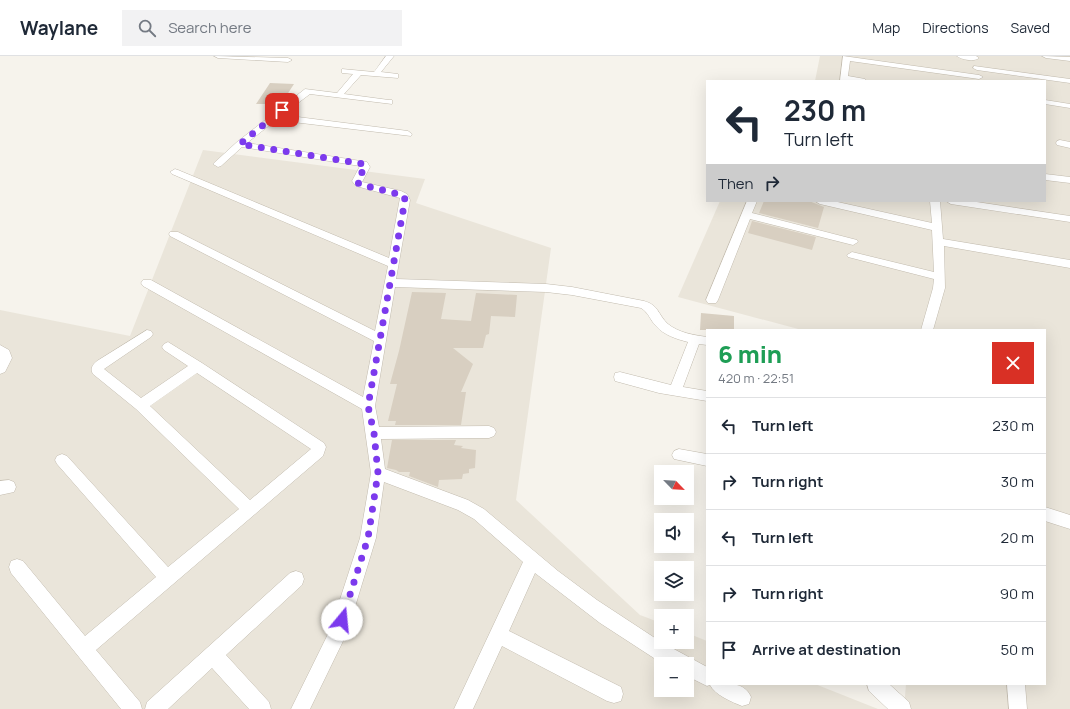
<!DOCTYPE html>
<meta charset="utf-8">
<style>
:root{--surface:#fff;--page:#f2f2f3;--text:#1f2937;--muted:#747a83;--line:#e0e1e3}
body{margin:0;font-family:Manrope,sans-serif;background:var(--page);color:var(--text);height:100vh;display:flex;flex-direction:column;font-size:15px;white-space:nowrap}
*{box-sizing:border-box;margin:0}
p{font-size:13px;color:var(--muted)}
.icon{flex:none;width:22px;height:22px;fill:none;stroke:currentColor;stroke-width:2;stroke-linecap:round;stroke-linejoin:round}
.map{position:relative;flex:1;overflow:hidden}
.sheet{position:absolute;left:706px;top:273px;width:340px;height:356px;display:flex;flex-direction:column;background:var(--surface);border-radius:0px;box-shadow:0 4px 16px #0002}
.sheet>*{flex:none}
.guide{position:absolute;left:706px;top:24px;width:340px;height:122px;border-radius:0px;box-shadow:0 4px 16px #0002;background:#fff;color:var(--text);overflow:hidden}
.needle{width:26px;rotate:115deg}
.controls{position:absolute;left:654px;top:409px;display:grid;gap:8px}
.controls a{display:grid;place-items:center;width:40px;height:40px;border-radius:0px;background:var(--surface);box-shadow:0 4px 16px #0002;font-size:20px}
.pin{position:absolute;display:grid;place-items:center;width:34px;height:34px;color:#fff;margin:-17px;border-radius:8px;box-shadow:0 2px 6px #0006}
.me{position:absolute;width:44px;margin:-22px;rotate:17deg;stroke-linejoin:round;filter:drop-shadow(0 0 3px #0008)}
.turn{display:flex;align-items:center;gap:14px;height:84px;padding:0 12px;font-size:18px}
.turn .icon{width:52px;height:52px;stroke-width:2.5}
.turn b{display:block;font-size:28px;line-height:34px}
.then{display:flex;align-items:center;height:38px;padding:0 12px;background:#0003;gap:8px;font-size:15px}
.round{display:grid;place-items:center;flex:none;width:42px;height:42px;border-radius:0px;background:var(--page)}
.overview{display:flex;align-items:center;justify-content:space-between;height:68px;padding:0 12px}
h1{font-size:24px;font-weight:800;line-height:30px;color:#1e9e55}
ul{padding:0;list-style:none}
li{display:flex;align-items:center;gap:12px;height:56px;padding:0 12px;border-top:1px solid var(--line)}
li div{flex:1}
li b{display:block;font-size:15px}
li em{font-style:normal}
header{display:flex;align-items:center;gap:24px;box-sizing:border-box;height:56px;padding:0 20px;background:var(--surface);border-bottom:1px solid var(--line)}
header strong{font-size:19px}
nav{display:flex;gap:22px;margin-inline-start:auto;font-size:14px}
.search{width:280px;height:36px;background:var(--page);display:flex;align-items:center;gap:10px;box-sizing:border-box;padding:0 14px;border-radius:0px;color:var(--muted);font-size:15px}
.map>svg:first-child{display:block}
.residential{fill:#eae5da;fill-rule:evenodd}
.building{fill:#d8cfc1}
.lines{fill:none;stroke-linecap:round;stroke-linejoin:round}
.street-casing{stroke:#c2bbae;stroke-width:1}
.street{fill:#fff;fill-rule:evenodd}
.route{stroke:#7c3aed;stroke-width:7;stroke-dasharray:0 12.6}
</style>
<header>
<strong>Waylane</strong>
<div class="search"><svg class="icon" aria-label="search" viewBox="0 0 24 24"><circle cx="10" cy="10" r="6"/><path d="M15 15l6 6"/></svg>Search here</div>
<nav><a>Map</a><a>Directions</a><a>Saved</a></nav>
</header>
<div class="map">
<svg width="1070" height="653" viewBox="0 0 1070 653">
<rect width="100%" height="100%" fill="#f6f3ec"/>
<!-- residential -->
<path class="residential" d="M820 0H1070V653H904L906 628H1045V274H802L678 241 720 145H1045V25H815Z
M203 94 425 123 416 147 551 192 516 444 640 559 661 567V586H687V577L707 585V628H815L878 653H0V254L130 280ZM661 608H687V634H661Z"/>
<!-- building -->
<path class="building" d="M270 27 294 28 281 48H256Z
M764 145H809L824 151 818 172 759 157Z
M752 165 816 181 812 194 748 177Z
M412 236 446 237 441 263 471 265 476 237 517 239 515 261 491 260 489 278 486 279 483 292H453L473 308 461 336H466L461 369H395L396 365H388L397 328H390L399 295Z
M701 257 734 260V274H700Z
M392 384H456L454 389 463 390 461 392 476 394 475 412 469 413V417L463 418 462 423 439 424 438 431 409 420 410 416H399L396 414 387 412Z"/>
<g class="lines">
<!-- street casing -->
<g class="street-casing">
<path id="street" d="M214 0 288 2 292 4 288 6 218 2Z
M386 0H394L381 16 398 18V22L361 19 344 38 389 44H392V48L310 38 282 59 408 75 412 78 411 80 276 64 247 87 367 106 370 111 362 126 401 135 407 138 410 144 396 223 546 228 572 231 644 245C659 249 658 259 668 268 679 277 694 279 707 281V289L699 288 683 331 707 335V345L659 337 615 325 614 321 615 317 620 316 671 329 688 286C676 283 664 279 656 270 650 264 649 257 641 252L572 239 546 236 395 231 375 350 379 371 489 370 494 372 496 376 494 380 489 382 381 383 385 413 468 444 484 453 558 515 597 544 661 586 707 611V628C723 628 744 624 751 641L749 648 742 650C732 646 715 639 710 629L707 630 687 620V608H665L660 606 600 567 535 517 509 575 621 631 623 638 621 645 614 647 607 645 502 590 473 653H454L523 506 474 463 458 454 384 426 376 482 347 577 310 653H291L330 574 360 482 371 417 362 353 143 230 141 227 143 224H151L363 341 374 285 170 180 169 178 170 176H178L375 275 388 210 172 118 170 116 175 113 178 114 389 202 400 142 356 130 352 125 360 110 242 91 221 110 218 111 213 108 237 86 305 33 337 37 353 18 342 17V13L374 16Z
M843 0 979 19 983 21 979 23 850 5 848 20 865 23 866 25H840Z
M957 0H976L979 2C974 6 962 4 957 0Z
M1042 0 1070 1V5L1046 2Z
M974 10 1070 23V27L977 14 973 12Z
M1045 44 1070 48V52L1045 48Z
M1060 84 1070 86V92L1057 89 1056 87 1057 85Z
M1045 118 1070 121V127L1045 124Z
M747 145H757L752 157 857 184 858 186 853 189 750 163 718 244 716 247H708L706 244Z
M815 145H833L932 167 930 145H940L943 183 1070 204V212L944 190 945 232 933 274H921L933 232 934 223 848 201 847 199 852 196 934 216 932 174 820 148Z
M946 145H970L1070 160V166L951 148Z
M147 274 151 275 153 278 151 281 104 313 141 342 188 310 164 294 162 291 164 288 168 286 202 307 324 387 326 391 323 400 96 594 140 646 142 653H121L11 517 9 511 11 505 17 503 23 505 85 580 156 521 57 408 55 404 57 400 62 398 67 400 168 511 239 453 136 353 93 318C90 313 92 309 97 305ZM197 317 311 393 250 444 150 350Z
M0 289 9 294 12 302 5 316 0 318Z
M679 393 707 398V410L674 403 672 399 674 395Z
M9 424 14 426 16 431 14 436 0 439V425Z
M1045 451 1070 459V473L1045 465Z
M296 515 302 517 304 523 302 529 226 599 269 646 271 653H249L212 612 168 653H145L147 646 290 517Z
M867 628H889L909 646 911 653H888L869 635Z
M1007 628H1025L1027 653H1009Z"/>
</g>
<!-- street -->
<use href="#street" class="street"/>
</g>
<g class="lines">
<!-- route -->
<path class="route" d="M282 54 240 88 364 108 365 111 357 125 359 128 398 138 404 140 405 144 368 350 374 377 378 417 368 482 342 564"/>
</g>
</svg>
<div class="controls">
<a><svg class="needle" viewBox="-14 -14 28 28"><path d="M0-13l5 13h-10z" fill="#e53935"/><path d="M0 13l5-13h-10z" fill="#747a83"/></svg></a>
<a><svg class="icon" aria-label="sound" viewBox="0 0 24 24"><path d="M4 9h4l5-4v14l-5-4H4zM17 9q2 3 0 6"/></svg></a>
<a><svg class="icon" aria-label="layers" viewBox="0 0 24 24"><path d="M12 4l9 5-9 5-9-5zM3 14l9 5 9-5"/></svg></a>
<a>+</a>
<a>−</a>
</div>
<div class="pin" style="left:282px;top:54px;background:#d93025"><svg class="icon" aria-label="arrive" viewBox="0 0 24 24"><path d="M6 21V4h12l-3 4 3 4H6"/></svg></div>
<svg class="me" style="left:342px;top:564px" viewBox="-20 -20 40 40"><circle r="19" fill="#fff"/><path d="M0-13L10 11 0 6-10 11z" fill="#7c3aed"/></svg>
<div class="guide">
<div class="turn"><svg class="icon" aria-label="left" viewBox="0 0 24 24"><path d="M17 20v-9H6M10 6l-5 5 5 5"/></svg><div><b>230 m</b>Turn left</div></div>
<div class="then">Then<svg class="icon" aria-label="right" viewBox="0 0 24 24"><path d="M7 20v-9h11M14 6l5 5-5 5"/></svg></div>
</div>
<section class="sheet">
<div class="overview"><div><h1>6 min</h1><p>420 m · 22:51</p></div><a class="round" style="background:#d93025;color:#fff"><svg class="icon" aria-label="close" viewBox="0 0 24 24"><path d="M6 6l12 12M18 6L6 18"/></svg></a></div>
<ul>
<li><svg class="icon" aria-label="left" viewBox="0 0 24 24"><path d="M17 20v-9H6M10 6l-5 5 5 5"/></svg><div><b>Turn left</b></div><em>230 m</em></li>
<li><svg class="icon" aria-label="right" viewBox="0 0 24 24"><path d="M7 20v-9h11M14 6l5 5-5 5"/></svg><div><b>Turn right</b></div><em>30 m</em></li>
<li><svg class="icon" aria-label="left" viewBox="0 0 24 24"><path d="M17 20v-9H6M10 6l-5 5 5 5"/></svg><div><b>Turn left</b></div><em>20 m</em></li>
<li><svg class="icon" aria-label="right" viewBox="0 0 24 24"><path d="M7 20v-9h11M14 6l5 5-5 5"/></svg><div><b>Turn right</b></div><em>90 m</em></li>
<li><svg class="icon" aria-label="arrive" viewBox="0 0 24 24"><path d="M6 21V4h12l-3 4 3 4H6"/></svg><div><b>Arrive at destination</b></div><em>50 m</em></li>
</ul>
</section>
</div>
